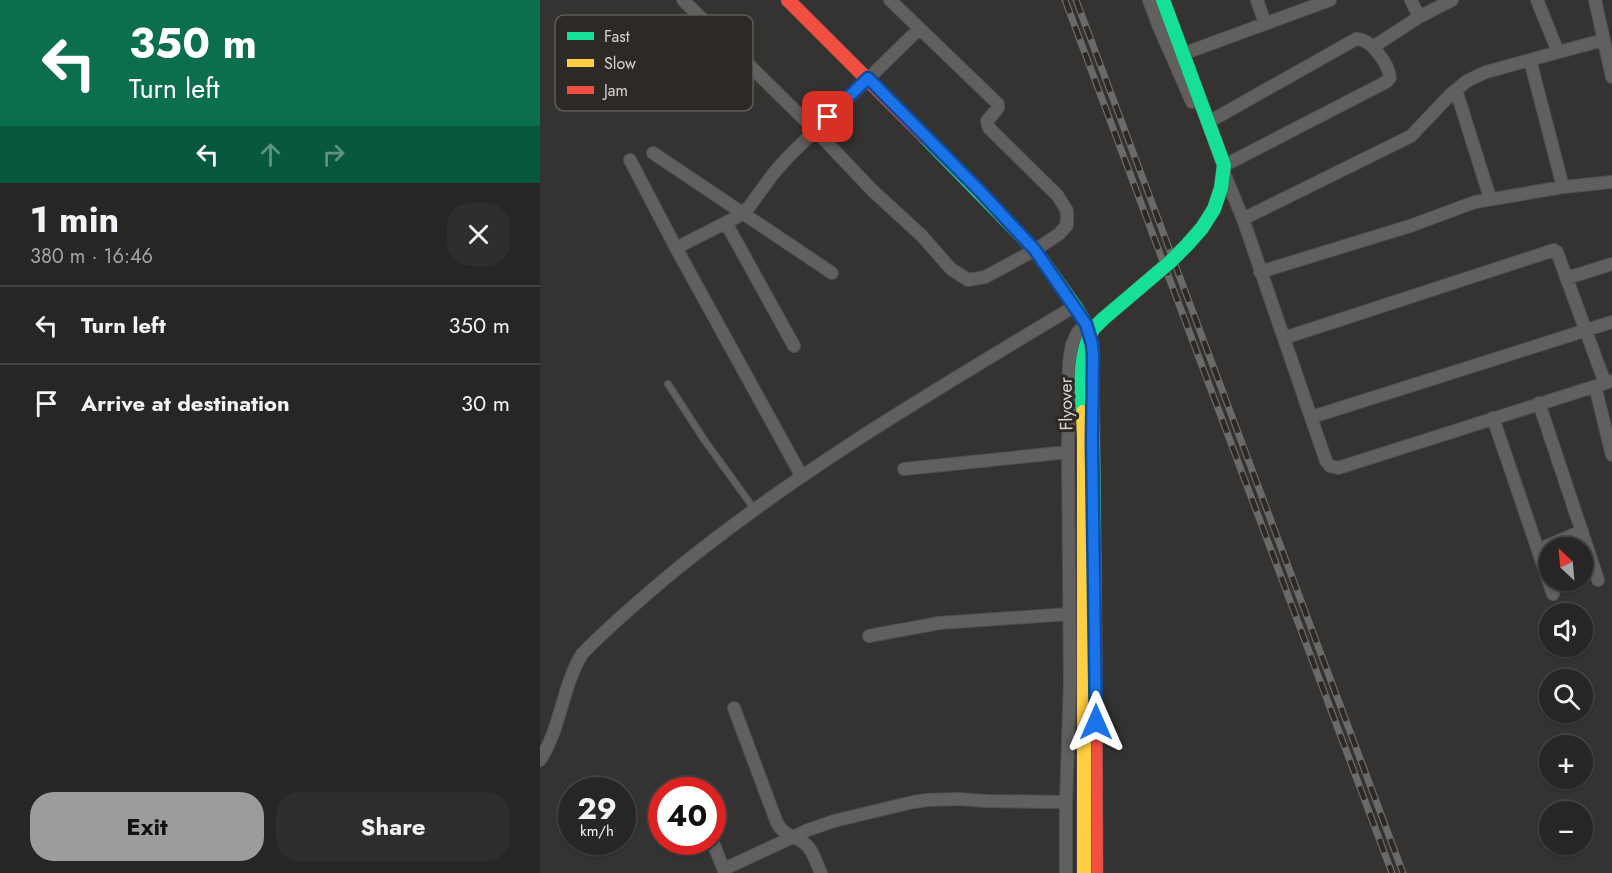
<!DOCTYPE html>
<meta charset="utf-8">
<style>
:root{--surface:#282625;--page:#302e2d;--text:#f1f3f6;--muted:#a5a5a7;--line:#444342;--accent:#9e9c9a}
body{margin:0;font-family:Jost,sans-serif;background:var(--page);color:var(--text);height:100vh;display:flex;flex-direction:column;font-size:22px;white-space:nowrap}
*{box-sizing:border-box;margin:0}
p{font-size:20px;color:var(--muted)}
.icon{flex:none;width:33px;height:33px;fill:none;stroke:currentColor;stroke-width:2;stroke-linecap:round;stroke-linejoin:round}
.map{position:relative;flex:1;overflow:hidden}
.panel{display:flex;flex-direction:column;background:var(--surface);width:540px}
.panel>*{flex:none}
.top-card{background:#0b6e4f;color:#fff;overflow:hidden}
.needle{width:39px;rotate:334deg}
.buttons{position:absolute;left:999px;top:537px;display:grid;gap:12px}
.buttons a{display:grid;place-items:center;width:54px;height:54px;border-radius:50%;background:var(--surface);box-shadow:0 2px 4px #0004,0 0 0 2px var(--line);font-size:30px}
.speed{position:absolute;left:18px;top:777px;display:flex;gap:12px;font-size:30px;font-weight:700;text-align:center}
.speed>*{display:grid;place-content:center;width:78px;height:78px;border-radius:50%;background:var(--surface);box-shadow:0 2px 4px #0004,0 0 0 2px var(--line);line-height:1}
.speed small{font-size:15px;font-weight:400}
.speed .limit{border:9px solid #d22;background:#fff;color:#111}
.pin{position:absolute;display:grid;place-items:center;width:51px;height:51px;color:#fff;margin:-26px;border-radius:12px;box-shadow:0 3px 9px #0006}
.me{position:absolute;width:66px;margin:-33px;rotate:0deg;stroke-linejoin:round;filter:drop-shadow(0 0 4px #0008)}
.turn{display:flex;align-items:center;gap:21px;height:126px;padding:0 30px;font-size:27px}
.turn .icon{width:78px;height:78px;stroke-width:2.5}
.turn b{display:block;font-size:42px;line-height:51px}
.lanes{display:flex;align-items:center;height:57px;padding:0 30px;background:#0003;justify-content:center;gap:30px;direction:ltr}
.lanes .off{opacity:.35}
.round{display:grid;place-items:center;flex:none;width:63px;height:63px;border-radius:24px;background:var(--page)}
.headline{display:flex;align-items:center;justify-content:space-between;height:102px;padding:0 30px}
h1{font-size:36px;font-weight:700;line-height:45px}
.cta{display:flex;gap:12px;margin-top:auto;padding:12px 30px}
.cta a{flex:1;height:69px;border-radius:24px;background:var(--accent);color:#111;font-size:24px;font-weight:700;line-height:69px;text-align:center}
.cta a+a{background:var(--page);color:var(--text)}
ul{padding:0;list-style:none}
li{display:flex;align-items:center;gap:18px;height:78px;padding:0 30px;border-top:2px solid var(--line)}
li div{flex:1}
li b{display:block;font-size:22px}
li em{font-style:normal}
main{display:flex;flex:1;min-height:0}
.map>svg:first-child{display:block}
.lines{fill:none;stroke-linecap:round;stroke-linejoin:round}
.lane-casing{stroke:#51504e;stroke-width:8}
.street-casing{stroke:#51504e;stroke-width:14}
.fast-casing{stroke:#51504e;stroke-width:15}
.jam-casing{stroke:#51504e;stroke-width:15}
.lane{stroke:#62605f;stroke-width:6}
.street{stroke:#62605f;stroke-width:12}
.fast{stroke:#16e098;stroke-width:14}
.jam{stroke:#f24e42;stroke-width:14}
.rail-casing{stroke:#6b6a68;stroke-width:7}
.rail{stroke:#2c2926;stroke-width:4.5;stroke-dasharray:14;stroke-linecap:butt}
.fast-bridge-casing{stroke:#51504e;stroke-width:15;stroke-linecap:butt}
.slow-bridge-casing{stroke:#51504e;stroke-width:15;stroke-linecap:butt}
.fast-bridge{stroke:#16e098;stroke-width:14}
.slow-bridge{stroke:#ffcf43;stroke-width:14}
.route-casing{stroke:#114b97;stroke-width:15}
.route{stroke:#1a73e8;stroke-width:10}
.labels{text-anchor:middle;stroke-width:6;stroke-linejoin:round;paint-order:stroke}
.street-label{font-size:18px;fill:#d7d5d3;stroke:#2c2926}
.key{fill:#2c2926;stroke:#5f5d5a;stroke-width:1.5}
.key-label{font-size:16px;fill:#d7d5d3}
</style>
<main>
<section class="panel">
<div class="top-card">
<div class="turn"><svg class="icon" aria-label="left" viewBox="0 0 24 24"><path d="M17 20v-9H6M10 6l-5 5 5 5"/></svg><div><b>350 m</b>Turn left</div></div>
<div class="lanes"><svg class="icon" aria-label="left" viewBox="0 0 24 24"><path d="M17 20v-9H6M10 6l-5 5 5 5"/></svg><svg class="icon off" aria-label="ahead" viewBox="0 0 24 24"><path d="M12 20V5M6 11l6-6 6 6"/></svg><svg class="icon off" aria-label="right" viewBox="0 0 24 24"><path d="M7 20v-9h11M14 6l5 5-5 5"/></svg></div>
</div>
<div class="headline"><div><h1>1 min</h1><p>380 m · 16:46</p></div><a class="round"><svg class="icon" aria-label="close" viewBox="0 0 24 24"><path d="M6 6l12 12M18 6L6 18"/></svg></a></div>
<ul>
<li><svg class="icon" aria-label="left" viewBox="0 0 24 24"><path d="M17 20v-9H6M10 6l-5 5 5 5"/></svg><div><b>Turn left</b></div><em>350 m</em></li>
<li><svg class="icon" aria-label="arrive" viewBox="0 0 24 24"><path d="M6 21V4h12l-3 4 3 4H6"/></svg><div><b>Arrive at destination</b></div><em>30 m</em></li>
</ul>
<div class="cta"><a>Exit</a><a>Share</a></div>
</section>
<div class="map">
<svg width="1072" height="873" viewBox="0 0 1072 873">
<rect width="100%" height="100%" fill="#353331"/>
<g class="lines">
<!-- lane casing -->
<g class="lane-casing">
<path id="lane" d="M128 384 165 441 215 510"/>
</g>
<!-- street casing -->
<g class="street-casing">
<path id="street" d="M143 0 275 130 332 190 382 236 411 269 428 280 445 277 495 250 519 234 527 225V211L518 196 449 128 447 121 458 108V104L350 0
M609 0 619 27 652 102
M717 0 725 23
M871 0 879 17
M997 0 1018 52
M1055 0 1072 77
M833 47 879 17 912 0
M648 52 790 0
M990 60 1023 187
M916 90 950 198
M674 119 816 39C831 38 849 65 850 78L846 82 689 163
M113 153 292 273
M90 160 136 248 261 475
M684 173 703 219 786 461 790 466 798 468 1072 381
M703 219 871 136 910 95 927 81 946 72 1063 40
M186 223 254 346
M136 248 195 218 209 207 233 174 249 156 379 29
M720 272 870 226 935 202 1023 187 1072 182
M1027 278 1072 264
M744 338 1014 250 1017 252 1065 383
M1055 386 1072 455
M999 403 1058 580
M772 417 1072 322
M953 418 1013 594
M364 469 528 452
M998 550 1042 531
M329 636 399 623 529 614
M194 708 237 823C245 837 252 834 264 843 273 849 276 863 281 873
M0 760C21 728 22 687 42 654 70 625 102 598 133 572 258 470 397 389 535 306
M172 840 185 873
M184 869 268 830 294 821 373 802 387 800 418 799 446 801 526 802
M526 873V802L530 682 528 452 529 363 532 345 537 333 546 324"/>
</g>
<!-- fast casing -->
<g class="fast-casing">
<path id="fast" d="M386 138 495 250 535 306 546 324 552 344 555 628"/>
</g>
<!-- jam casing -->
<g class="jam-casing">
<path id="jam" d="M248 0 386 138
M555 628 556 873"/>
</g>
<!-- lane -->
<use href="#lane" class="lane"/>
<!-- street -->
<use href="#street" class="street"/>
<!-- fast -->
<use href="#fast" class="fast"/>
<!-- jam -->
<use href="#jam" class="jam"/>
<!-- rail casing -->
<g class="rail-casing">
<path id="rail" d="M525 0 852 873
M536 0 863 873"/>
</g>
<!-- rail -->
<use href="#rail" class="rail"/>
<!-- fast-bridge casing -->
<g class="fast-bridge-casing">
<path id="fast-bridge" d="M543 412C541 385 539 354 553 329L563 319 630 262 647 245 662 228 674 209 681 188 684 165 623 0"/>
</g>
<!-- slow-bridge casing -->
<g class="slow-bridge-casing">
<path id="slow-bridge" d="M543 412 544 438V873"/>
</g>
<!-- fast-bridge -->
<use href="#fast-bridge" class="fast-bridge"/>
<!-- slow-bridge -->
<use href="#slow-bridge" class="slow-bridge"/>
</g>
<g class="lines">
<!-- route casing -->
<g class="route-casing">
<path id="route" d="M288 117 328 78 438 189 495 250 546 324 552 344 553 355 552 443 556 722"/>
</g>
<!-- route -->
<use href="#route" class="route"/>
</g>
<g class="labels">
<!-- street labels -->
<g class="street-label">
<text transform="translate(526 404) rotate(-91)" y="6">Flyover</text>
</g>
</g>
<!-- legend -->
<rect x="15" y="15" width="198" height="96" rx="9" class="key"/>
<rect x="27" y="32" width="27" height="8" fill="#16e098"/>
<rect x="27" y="59" width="27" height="8" fill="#ffcf43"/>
<rect x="27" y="86" width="27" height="8" fill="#f24e42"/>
<g class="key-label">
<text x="64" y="42">Fast</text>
<text x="64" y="69">Slow</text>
<text x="64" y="96">Jam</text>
</g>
</svg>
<div class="buttons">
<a><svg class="needle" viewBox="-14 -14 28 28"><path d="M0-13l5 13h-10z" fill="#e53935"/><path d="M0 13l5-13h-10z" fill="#a5a5a7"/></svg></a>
<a><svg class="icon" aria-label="sound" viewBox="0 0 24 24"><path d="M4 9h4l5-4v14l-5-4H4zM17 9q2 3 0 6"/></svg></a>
<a><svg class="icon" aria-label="search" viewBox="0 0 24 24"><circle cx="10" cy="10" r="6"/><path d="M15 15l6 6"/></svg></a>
<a>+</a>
<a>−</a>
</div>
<div class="speed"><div>29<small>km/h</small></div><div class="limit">40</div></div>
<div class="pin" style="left:288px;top:117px;background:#d93025"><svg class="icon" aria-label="arrive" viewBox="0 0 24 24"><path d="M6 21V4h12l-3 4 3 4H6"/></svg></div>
<svg class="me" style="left:556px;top:722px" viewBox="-20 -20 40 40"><path d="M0-17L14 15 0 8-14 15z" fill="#1a73e8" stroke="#fff" stroke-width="4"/></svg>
</div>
</main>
